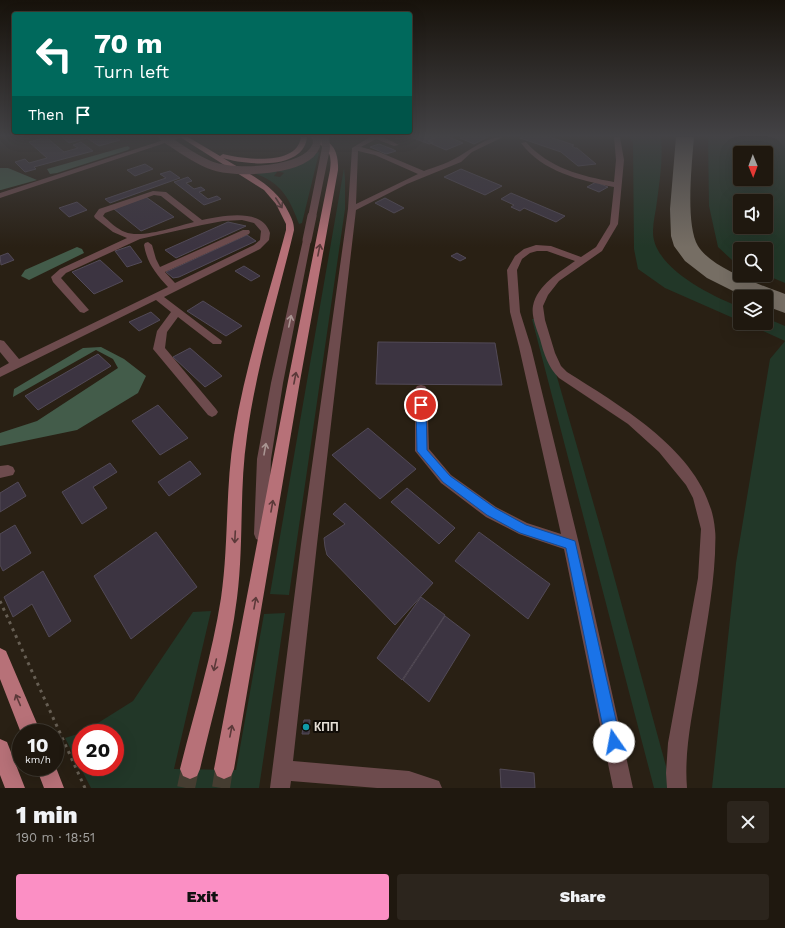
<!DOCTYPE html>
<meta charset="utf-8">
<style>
:root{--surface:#1f180f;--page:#2c251d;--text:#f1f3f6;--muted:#a1a09e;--line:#3c372f;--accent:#fb8fc4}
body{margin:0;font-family:"Work Sans",sans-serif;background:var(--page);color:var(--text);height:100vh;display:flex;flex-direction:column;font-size:15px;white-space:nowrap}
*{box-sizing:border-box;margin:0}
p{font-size:13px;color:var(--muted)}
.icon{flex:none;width:22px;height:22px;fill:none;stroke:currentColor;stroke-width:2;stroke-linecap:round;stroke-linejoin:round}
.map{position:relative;height:788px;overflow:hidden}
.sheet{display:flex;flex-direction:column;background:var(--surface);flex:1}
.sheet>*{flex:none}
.guide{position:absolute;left:12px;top:12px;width:400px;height:122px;border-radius:4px;box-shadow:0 4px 16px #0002,0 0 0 1px var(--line);background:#00695c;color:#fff;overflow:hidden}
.needle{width:26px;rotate:179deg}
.buttons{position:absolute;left:733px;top:146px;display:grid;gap:8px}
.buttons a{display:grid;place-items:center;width:40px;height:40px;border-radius:4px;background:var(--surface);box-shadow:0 4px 16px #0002,0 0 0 1px var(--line);font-size:20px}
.speed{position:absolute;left:12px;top:724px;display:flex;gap:8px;font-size:20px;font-weight:700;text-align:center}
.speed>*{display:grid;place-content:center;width:52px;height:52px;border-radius:50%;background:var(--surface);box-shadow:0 4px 16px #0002,0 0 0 1px var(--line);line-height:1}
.speed small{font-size:10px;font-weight:400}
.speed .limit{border:6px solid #d22;background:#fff;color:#111}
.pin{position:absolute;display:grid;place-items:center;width:34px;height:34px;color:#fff;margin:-17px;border:2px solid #fff;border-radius:50%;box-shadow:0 1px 4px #0007}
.me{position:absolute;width:44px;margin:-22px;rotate:348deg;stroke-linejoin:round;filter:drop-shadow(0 0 3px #0008)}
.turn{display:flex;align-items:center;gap:14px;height:84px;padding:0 16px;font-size:18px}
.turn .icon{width:52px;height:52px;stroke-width:2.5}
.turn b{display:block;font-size:28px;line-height:34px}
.then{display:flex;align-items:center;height:38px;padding:0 16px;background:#0003;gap:8px;font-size:15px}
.round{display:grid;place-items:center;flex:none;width:42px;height:42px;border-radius:4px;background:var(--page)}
.overview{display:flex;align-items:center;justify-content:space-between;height:68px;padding:0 16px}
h1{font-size:24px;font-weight:800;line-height:30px}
.action{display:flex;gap:8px;margin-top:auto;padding:8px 16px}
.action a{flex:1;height:46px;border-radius:4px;background:var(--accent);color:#111;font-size:16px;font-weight:800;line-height:46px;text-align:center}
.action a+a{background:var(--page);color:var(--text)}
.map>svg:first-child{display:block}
.green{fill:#223728;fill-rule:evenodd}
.forest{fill:#435c4a}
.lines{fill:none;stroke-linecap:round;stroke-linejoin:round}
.taxiway{fill:#766e64;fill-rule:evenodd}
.building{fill:#3c3441;stroke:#524a57}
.major-tunnel{stroke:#453d31;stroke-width:18;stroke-dasharray:18 9;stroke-linecap:butt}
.path{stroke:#665e53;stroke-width:3;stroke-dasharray:3 4.5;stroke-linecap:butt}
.minor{fill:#6d4b4d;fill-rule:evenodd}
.major{fill:#b77178;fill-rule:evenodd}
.minor-bridge-far1{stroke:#6d4b4d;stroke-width:8}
.minor-bridge{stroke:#6d4b4d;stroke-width:9}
.oneway{stroke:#5b3939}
.oneway2{stroke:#a99592}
.route{fill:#1a73e8;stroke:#114b97}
.culture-dot{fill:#0f9aa8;stroke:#0f0b06;stroke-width:1.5}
.labels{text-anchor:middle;stroke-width:4;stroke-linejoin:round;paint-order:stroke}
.near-poi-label{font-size:12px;font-weight:bold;fill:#e5dfd7;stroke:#0f0b06;text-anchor:start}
</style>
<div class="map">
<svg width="785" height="788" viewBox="0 0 785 788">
<rect width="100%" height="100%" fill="#292014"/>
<!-- green -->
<path class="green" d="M630 137H661C663 159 660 179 657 201 656 211 653 221 653 231 652 267 711 296 740 307V321L665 288 638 269 634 249 633 144Z
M708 137H785V283L766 275V249H740V263L732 260 718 247 709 206ZM740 153H766V179H740ZM740 201H766V227H740Z
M318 152 319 153 302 223 299 224C290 200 282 183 256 174L276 171 277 172 274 176 280 177 284 173 277 171 307 160Z
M344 168 345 178V209L289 595 270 594Z
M766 318 785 326V788H712L736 563 770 359 785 341 746 323H766Z
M532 319H542L557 377 604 540 672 788H654Z
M211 611 174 769 236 770 264 614 285 613 259 788H91L65 738 81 733V767H115V733H82L133 701 193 612Z"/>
<!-- forest -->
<path class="forest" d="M128 146 130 148 128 150 57 173 50 174 47 169Z
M0 168H8L37 180 1 190H0Z
M77 247 82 249 84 253 29 280 21 276 25 270Z
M101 347 124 359 146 376 138 393 77 430 0 446V433L37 421 118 368 113 359 96 350 13 397 14 389 83 348Z"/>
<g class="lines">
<!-- taxiway -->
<path class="taxiway" d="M676 137H694C692 163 685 224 698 246 711 268 761 285 785 294V313L766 306V297H745L707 278 685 261 674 246 671 236 670 209Z"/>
</g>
<!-- building -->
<path class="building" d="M46 137 64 152 78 148 73 145 81 142 93 151 34 167 36 169 25 172 15 162 25 159 29 163 47 158 29 142Z
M62 137H115L120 140 99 146 87 138 69 143Z
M411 137H436L428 141 433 143 429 144Z
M436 137H449L463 143 446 150 432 144 433 143 428 141Z
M463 137H488L474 144 460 138Z
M521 137H550L574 145 572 146 575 148H577L596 164 578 166 561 152 520 138Z
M379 144 392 149 396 151 386 154 370 147Z
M145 164 153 169 135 176 127 170Z
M461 169 502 186 485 195 444 177Z
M170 171 180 178 110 203 105 199 166 178 160 174Z
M188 177 192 181 186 183 194 189 201 187 205 190 199 192 208 199 217 196 221 199 204 205 174 182Z
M596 182 608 187 599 192 587 187Z
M511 193 565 216 556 222 524 208 520 211 511 207 514 205 501 199Z
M146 197 174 217 141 231 114 209Z
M385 198 404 208 394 213 375 203Z
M77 202 87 210 69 217 59 208Z
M228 222 246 226 176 258 165 250Z
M247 235 256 241 179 277 173 278 166 272Z
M130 246 142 262 127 267 115 251Z
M8 253 14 260 1 265 0 256Z
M457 253 466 258 460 261 451 256Z
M100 260 123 281 94 294 72 272Z
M244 266 260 276 251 281 235 271Z
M203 301 242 326 226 336 187 311Z
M151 312 160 320 139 331 129 322Z
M378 342 495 343 502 385 376 384Z
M190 348 222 376 205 387 173 357Z
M98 354 111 366 38 410 25 396Z
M158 405 188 438 160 455 132 421Z
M368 428 416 469 380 499 332 455Z
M190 461 201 474 169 496 158 482Z
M110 463 117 472 93 487 107 508 82 524 62 492Z
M18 482 26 496 0 512V493Z
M407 488 455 528 439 544 391 502Z
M345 503 433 583 395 625 327 555 325 547 324 538 345 524 333 514Z
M15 525 31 553 3 571 0 565V534Z
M156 532 197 587 131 639 94 576Z
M479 532 550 584 528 619 455 561Z
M43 571 71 621 49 637 32 604 13 617 4 597Z
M421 597 445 615 402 680 377 658Z
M445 616 470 635 429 702 403 680Z
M304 720H310L309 734H302Z
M500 769 534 773 535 788H501Z"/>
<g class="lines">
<!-- major-tunnel -->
<path class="major-tunnel" d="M186 788 190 769
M221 788 224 769"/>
<!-- path -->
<path class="path" d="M0 601 85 788"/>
<!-- minor -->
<path class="minor" d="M173 137H183L0 198V193Z
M370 137H383L399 145 394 146 376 139 361 147 379 152 424 171C434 167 446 164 456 158 471 150 485 137 503 137L472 152 461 162 407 184 356 210 317 544 293 761 409 771 439 781 442 788H377L291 781 290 788H270L301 544 348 209 352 148ZM358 151 375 155 418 174 356 204Z
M614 137H620L624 160 618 224 602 251 559 281 548 295 543 306 545 320 555 353 561 366 567 372C622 407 709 456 715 530 716 537 715 546 715 554 713 596 704 638 698 680 692 716 684 752 687 788H667L666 773 668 743 698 578 701 529 693 498 686 485 659 452 628 424 559 378C548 367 544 354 540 339 537 330 531 316 533 306 537 285 560 272 575 261L547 251H537L530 253 522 259 517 270 520 312 531 347 579 544 633 788H613L564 549 519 534 486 517 441 483 415 451V389L417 386 421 385 425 386 427 389 429 449 451 475 496 507 527 523 561 534 519 347 510 312 507 270 515 256 524 249 536 245 551 246 581 257 596 247 610 224 614 187C579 180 543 172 521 143L526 142C549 168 581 176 614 182L616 160Z
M153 191 166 192 202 220C221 216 262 207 270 233L269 240 260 249 164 297 222 341 221 344H213L178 317 167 332 165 348 216 409 218 412 216 415 212 417 208 415 153 349 157 331 171 312 156 300 0 377V368L9 363 0 352V340L4 341 19 359 168 287C156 274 147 263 144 245L145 243 148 242 152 245 156 259 160 267 243 230H249L250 232 249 234 165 272 175 283 254 245 260 240 261 231 254 223 242 220 223 221 202 225 140 239 66 273 61 278 89 310 84 313 80 312 53 282 51 277 60 269 127 238 113 232 95 218 94 216 99 209ZM154 195 161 196 194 222C177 226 142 239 125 232 117 229 110 222 103 216L105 213Z
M307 237 311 240 283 383 271 459 268 534 266 539 261 541 256 539 254 534 257 459 271 383 303 240Z
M8 465 13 467 15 471 13 475 0 478V466Z"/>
<!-- major -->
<path class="major" d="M180 137H188L220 156 223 154C243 159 297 167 301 137H307C304 171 245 165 223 158 248 174 275 184 289 213 292 219 294 223 294 230 278 297 256 368 247 436 239 490 244 544 237 598 230 655 213 713 200 769L197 776 190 779 183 776 180 769C194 713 212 656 221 598 229 544 225 489 234 435 245 366 268 298 286 230V224L276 204 264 190Z
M310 137C331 137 339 150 338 170L300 381 234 769 231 776 224 779 217 776 214 769 288 381 330 170C333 147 324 149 310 137Z
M0 648 6 651 41 733H21L0 679Z
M0 739 7 742 25 788H5L0 775Z
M55 765 64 788H44L36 767H55Z"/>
<!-- minor-bridge-far1 -->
<path class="minor-bridge-far1" d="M163 137C179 147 195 160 213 166 235 174 306 172 316 146 317 144 317 140 317 137
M312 217 326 148 325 137"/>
<!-- minor-bridge -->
<path class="minor-bridge" d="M307 240 312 216"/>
</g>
<!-- one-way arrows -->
<defs><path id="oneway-shaft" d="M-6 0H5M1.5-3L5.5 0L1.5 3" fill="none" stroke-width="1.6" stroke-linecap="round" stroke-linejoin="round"/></defs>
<g class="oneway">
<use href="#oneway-shaft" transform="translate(279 203) rotate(57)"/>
<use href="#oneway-shaft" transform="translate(319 250) rotate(-79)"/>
<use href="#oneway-shaft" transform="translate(295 378) rotate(-79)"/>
<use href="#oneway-shaft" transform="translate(272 506) rotate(-80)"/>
<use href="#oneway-shaft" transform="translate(235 537) rotate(93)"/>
<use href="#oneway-shaft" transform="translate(255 603) rotate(-80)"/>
<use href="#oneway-shaft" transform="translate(215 665) rotate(103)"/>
<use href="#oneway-shaft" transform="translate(18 700) rotate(-113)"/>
<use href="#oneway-shaft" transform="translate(231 731) rotate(-79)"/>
</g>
<g class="oneway2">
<use href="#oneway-shaft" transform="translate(290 321) rotate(-78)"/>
<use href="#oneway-shaft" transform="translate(265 449) rotate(-80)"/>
</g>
<!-- sky -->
<linearGradient id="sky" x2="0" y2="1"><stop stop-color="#17120b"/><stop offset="0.55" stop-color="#434245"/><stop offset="1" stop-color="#434245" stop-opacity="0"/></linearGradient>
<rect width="785" height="247" fill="url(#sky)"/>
<!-- route -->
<path class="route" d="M421 401 426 405 427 450 450 476 495 508 526 525 575 541 621 742 619 747 614 750 608 747 606 742 566 548 520 533 487 515 443 482 417 451 416 405Z"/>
<!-- markers -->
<circle class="culture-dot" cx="306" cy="727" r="4"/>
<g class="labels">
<!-- near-poi labels -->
<g class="near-poi-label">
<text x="314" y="731">КПП</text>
</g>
</g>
</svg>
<div class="buttons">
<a><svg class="needle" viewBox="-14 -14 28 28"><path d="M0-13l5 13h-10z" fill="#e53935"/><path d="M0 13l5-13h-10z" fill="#a1a09e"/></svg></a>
<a><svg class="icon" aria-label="sound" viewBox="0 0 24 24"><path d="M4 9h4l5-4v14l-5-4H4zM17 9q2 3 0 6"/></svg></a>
<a><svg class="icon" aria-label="search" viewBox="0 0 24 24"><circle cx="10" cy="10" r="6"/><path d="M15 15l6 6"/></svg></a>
<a><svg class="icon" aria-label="layers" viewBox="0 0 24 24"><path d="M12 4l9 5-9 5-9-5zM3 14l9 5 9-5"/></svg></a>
</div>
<div class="speed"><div>10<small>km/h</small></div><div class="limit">20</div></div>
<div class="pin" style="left:421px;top:405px;background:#d93025"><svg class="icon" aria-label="arrive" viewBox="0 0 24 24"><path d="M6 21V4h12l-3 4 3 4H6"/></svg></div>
<svg class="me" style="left:614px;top:742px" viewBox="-20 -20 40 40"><circle r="19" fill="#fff"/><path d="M0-13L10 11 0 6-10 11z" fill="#1a73e8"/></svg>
<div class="guide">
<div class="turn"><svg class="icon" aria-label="left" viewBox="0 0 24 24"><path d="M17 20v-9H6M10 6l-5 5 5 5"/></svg><div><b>70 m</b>Turn left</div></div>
<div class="then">Then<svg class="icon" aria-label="arrive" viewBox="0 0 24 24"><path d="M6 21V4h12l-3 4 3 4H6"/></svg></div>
</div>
</div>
<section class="sheet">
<div class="overview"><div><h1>1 min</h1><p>190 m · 18:51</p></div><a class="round"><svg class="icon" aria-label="close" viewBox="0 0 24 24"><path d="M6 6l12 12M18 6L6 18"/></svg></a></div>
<div class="action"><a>Exit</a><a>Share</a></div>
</section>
